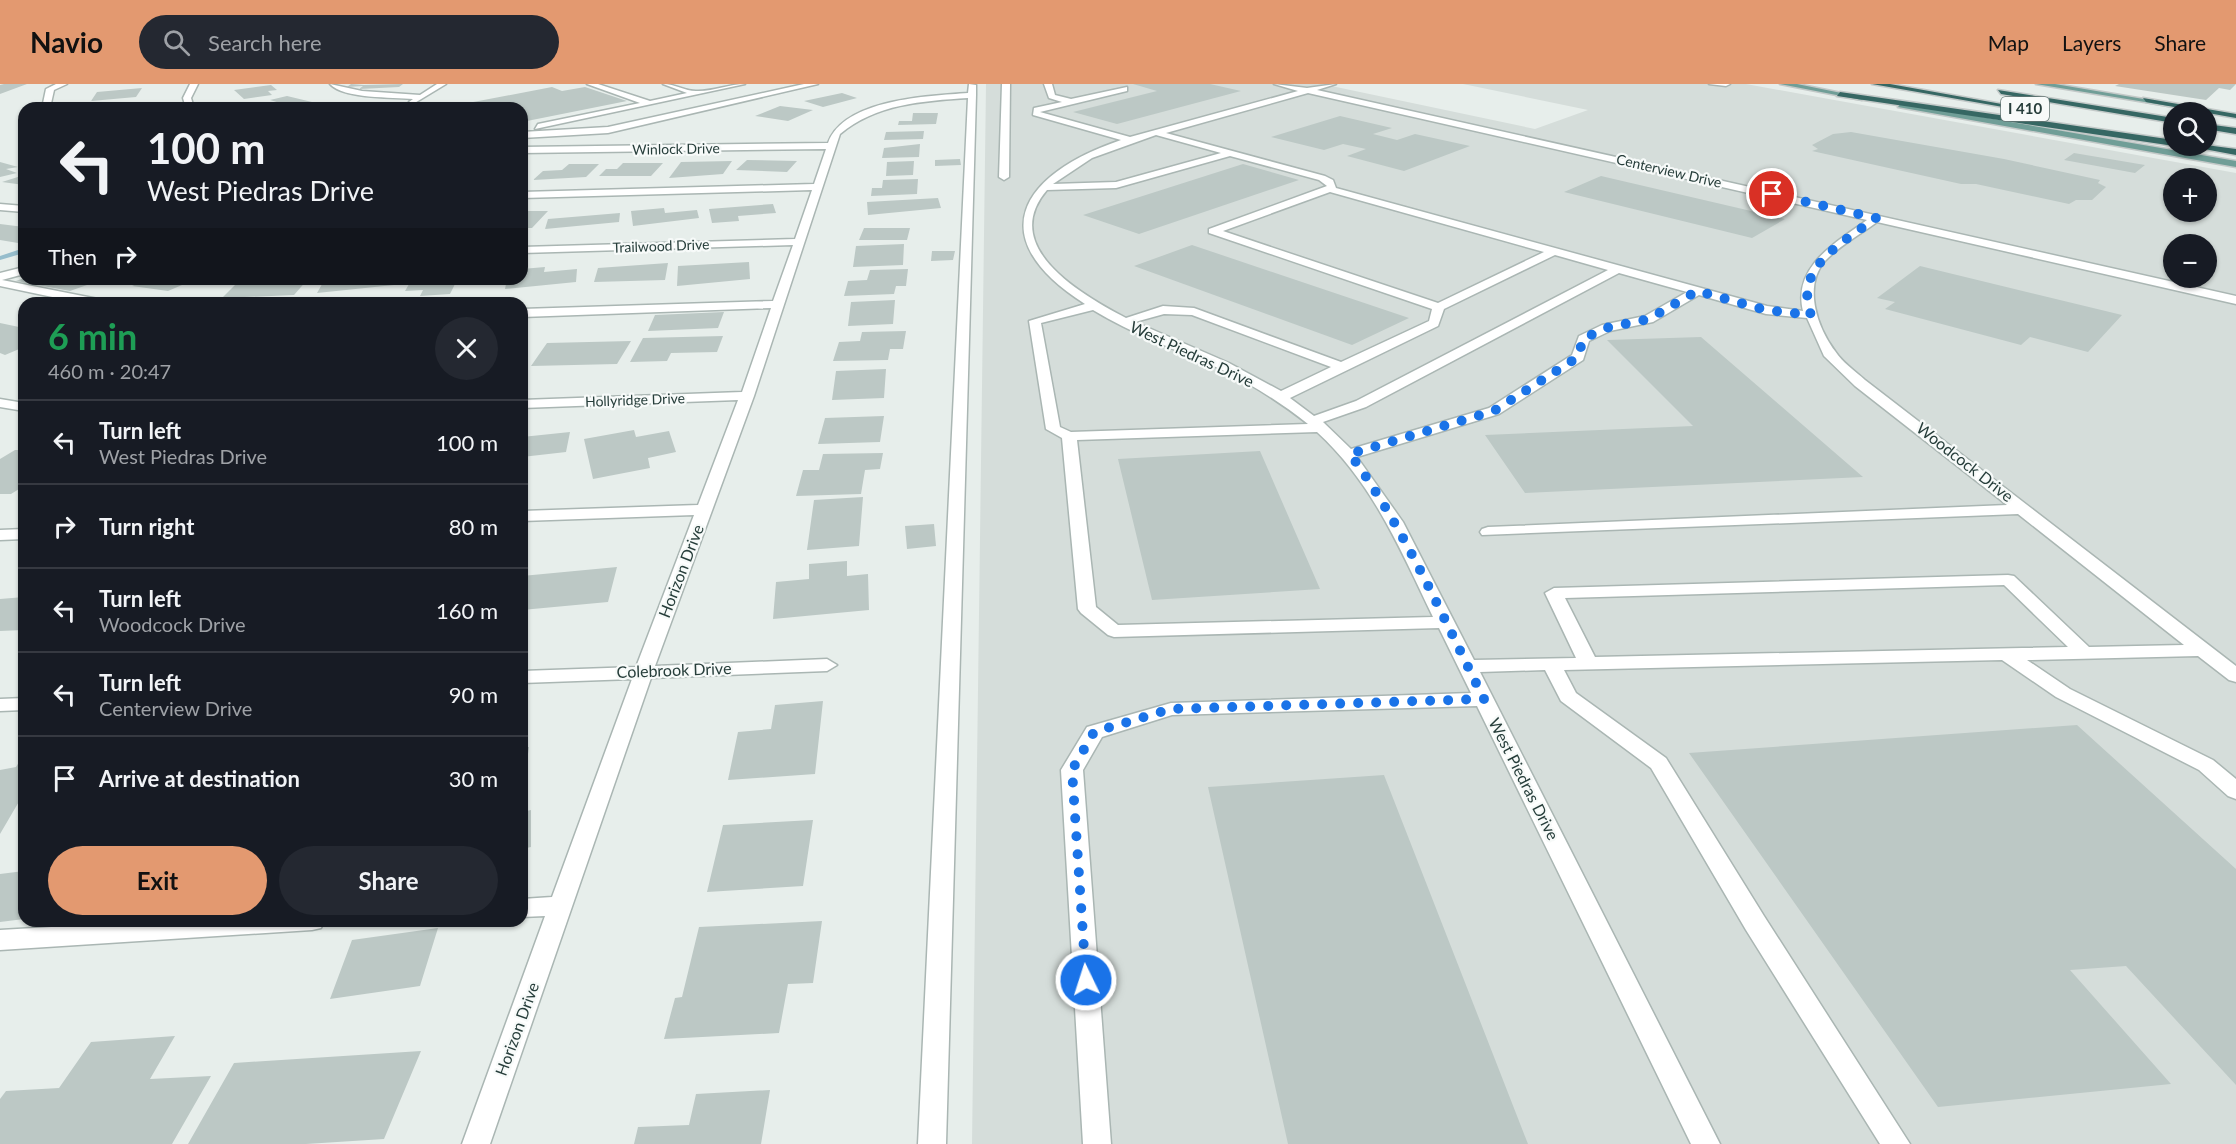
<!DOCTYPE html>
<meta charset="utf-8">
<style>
:root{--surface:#171b24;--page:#242831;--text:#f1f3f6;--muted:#9ea1a6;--line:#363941;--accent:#e39970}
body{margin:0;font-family:Lato,sans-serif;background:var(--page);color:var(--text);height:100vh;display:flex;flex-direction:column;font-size:22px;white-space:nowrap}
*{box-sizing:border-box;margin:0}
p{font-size:20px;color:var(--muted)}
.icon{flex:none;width:33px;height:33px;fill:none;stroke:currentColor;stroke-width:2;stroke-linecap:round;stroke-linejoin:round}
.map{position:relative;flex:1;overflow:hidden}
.details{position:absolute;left:18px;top:213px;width:510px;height:630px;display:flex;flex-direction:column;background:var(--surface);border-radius:18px;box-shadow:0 2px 4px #0004}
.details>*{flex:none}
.hud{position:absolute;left:18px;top:18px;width:510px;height:183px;border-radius:18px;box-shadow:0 2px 4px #0004;background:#171b24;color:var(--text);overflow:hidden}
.tools{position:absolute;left:2163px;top:18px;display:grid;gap:12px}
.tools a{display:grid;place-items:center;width:54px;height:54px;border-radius:50%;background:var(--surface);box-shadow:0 2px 4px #0004;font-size:30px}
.pin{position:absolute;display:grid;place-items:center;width:51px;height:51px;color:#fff;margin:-26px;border:3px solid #fff;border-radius:50%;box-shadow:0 2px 6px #0007}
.me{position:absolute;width:66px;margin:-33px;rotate:356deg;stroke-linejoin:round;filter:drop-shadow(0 0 4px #0008)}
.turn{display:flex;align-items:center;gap:21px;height:126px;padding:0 30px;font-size:27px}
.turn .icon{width:78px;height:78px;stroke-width:2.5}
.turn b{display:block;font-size:42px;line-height:51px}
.then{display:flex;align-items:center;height:57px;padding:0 30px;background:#0003;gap:12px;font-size:22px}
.round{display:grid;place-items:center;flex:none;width:63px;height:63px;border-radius:32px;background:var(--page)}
.headline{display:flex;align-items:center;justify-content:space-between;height:102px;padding:0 30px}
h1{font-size:36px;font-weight:700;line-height:45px;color:#1e9e55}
.cta{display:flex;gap:12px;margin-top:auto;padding:12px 30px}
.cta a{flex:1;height:69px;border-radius:36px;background:var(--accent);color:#111;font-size:24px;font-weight:700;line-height:69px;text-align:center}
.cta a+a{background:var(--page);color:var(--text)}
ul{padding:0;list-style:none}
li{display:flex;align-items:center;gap:18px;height:84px;padding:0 30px;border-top:2px solid var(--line)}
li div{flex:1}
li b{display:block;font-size:22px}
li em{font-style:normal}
header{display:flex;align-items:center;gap:36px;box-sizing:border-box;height:84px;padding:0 30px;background:var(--accent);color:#111}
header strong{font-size:28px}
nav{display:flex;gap:33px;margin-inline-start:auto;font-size:21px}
.search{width:420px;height:54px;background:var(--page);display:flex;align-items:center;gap:15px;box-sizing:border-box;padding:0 21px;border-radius:33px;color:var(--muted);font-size:22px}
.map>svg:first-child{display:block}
.built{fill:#d5ddda;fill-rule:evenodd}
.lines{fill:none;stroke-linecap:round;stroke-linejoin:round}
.stream{fill:#96bdcc;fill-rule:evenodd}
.building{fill:#bcc8c5}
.minor-casing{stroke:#aab6b3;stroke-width:3}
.major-casing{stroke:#c3c9c8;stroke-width:3}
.highway-casing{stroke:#c3c9c8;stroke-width:3}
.minor{fill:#fff;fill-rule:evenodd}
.major{fill:#709e97;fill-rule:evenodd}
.highway{fill:#366763;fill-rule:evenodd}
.route{stroke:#1a73e8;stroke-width:10;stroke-dasharray:0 18}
.labels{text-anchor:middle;stroke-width:4.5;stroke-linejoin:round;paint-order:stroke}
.far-street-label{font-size:14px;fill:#273e3b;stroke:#f7faf9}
.shield{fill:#f7faf9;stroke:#657674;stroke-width:1.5}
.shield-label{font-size:15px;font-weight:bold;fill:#273e3b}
.street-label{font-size:16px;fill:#273e3b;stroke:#f7faf9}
</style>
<header>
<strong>Navio</strong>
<div class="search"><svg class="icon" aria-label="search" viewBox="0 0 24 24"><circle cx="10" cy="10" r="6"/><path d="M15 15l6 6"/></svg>Search here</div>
<nav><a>Map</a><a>Layers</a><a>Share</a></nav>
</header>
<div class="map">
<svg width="2236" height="1060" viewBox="0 0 2236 1060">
<rect width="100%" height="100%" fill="#e7eeeb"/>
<!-- built -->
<path class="built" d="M986 0H1322L1535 45 1588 26 1463 0H1746L2236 89V1060H972ZM2174 94H2206V128H2174ZM2174 160H2206V194H2174Z"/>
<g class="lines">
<!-- stream -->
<path class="stream" d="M21 165H24V169L0 176V172Z"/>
</g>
<!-- building -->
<path class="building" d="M4 0H27L0 10V1Z
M351 0 364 1 403 0 399 3 359 5 363 2 347 3Z
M1133 0H1210L1241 7 1117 40 1073 28 1157 7Z
M2119 0H2236L2230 6 2219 4 2206 16 2115 2Z
M271 1 277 6 268 7 272 11 244 15 234 6Z
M552 3 562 7 585 3 627 17 522 38V24H480L468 19Z
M142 4 136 13 91 17 97 8Z
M842 9 857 14 823 23 804 17Z
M287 12 312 18 287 24 262 23 280 19 270 16Z
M780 22 813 26 788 37 755 32Z
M913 29H938L936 40 898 41 899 37H912Z
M1340 32 1392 44 1373 50 1397 56 1415 50 1470 62 1404 87 1347 72 1366 65 1343 60 1324 66 1271 53Z
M924 47 923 55 884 56 886 48Z
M1851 48 2004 75 2100 96 2098 99 2106 103 2092 116H2076L2069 120 1976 100H1961L1812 67 1818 65 1812 61 1833 50Z
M920 60 919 73 882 74 884 64Z
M2074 69 2145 81 2135 89 2064 76Z
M960 75 961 81 935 82V76Z
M747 76 797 77 787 88 736 86Z
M732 77 723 90 669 94 681 78Z
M914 77 913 91 886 92 887 78Z
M0 78 18 83 6 85 17 89 0 93Z
M623 79H663L651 92H599L606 85H617Z
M569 80H599L586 93 533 96 543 87 562 86Z
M1243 80 1299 96 1139 150 1083 131Z
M24 91V101L2 98Z
M1601 92 1785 135 1752 154 1564 108Z
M918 95 917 110 871 112 872 104H882L883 96Z
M938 114 941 124 868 131 867 118Z
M773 120 776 129 738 132 739 137 712 139 709 125Z
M664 124 665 129 697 126 699 134 633 142 631 127Z
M522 127H548L532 144H522Z
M620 129 619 138 545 145 548 135Z
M0 140 24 143V157L18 159 0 156Z
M864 144H910L907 156H859Z
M904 160 903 181 853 183 856 162Z
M1192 161 1409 234 1352 261 1134 182Z
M932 167H955L953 176 931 177Z
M749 178 750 195 677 202 678 182Z
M668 179 665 196 594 198 598 184Z
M1920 182 2122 231 2088 268 2030 253 2021 261 1885 225 1895 218 1877 214Z
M545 183 544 188 577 185 576 198 505 205 507 195H522V185Z
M908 185 906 202H896L894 210 844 212 848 197 867 196 870 186Z
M24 194V195H104L70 207 16 197Z
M148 195H196L168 207 132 202Z
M241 195H308L294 211 222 214Z
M325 195H397L394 201 317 209Z
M412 195H488L455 200 450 210 420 212 423 206 405 207Z
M895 216 893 240 848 242 851 218Z
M724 228 718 244 648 247 655 231Z
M0 239 19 243 24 242V263L5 271 0 269Z
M906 247 903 265H890L888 276 833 277 839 258 860 257 862 248Z
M723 252 717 268 671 269 667 277 630 278 643 254Z
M1701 253 1863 393 1525 409 1485 351 1693 342 1607 256Z
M631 257 617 280 531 282 547 259Z
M886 285 884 314 832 316 836 287Z
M884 332 880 358 818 360 825 334Z
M634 346 636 353 669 347 676 368 648 374 650 384 593 395 584 355Z
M570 348 566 368 522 373V353Z
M15 366H24V402L11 410H0V375Z
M1260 367 1320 505 1152 516 1118 375Z
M883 369 880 385 865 386 861 410 796 412 803 386H819L823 370Z
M863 413 859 462 807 466 814 416Z
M934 440 936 462 907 465 905 442Z
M847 477V492L868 490 869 526 773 535 776 498 809 495V480Z
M617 483 608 518 522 526V492Z
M24 513V546L0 547V515Z
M823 617 815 690 728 696 738 648 771 645 775 621Z
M2077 641 2236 785V1001L2126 882 2070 886 2171 1000 1938 1023 1689 669Z
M529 663 523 705H522V664Z
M24 670V709L0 750V686L16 683Z
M1384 691 1528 1060H1288L1208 703Z
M531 726V763L522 765V728Z
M813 736 803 802 707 808 723 741Z
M24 787V835L0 838V790Z
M822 837 813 899 788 900 779 949 664 955 675 914 682 913 699 843Z
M438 844 420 902 330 915 352 856Z
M175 952 150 995 211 992 172 1060H0V1015L6 1007 59 1004 91 958Z
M421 967 384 1055 306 1060H188L234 979Z
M770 1006 761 1060H634L638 1043 689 1041 696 1010Z"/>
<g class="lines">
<!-- minor casing -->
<g class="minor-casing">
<path id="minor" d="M56 0H67L54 6 50 24H42L46 5Z
M190 0H198L191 14 194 24H186L183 14Z
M330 0 362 7 420 11 437 0H446L413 20 409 18 413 15C393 13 343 15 330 0Z
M587 0H598L650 17 687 9 663 0C675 0 685 7 696 7 712 8 729 0 745 0L535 45 538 40 640 19Z
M804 0H818L608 49 522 54V48L608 43Z
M969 0 976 1V11L946 1060H918L968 14C922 17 876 20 840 50L754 312 655 582 827 575 837 581 827 587 651 594 490 1060H462L545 832 522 833V815L552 813 632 595 522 599V587L636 583 694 431 522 437V427L698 421 738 316 522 324V316L742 308 771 224 522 233V225L773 217 793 161 522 169V163L795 155 812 106 522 114V108L814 100 826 65 522 69V63L828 59C844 15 928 12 968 9Z
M1002 0H1010L1009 93 1004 96 999 93Z
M1044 0H1052L1055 11 1071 15 1127 3V7L1040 28 1130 53 1298 7 1274 0 1307 4 1336 0 1317 6 2236 212V220L1877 138C1861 150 1839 162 1825 177 1803 202 1817 243 1835 267 1842 278 1855 287 1865 296L2236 582V598L2229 596 2198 572 2027 576 2070 605 2213 676 2236 695V715L2228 712 2199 686 2056 613 2002 576 1564 586 1576 609 1666 674 1764 832 1910 1060H1880L1746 846 1651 684 1561 617 1545 586 1480 588 1720 1060H1691L1477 622 1172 631 1102 653 1083 686 1111 1060H1083L1061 686 1087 643 1171 619 1471 609 1439 544 1114 553 1108 551 1081 529 1078 525 1062 354 1046 345 1029 237 1085 220C980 153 1021 90 1121 56L1033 31 1034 24 1062 18 1049 14ZM1308 9 1867 136C1837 158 1792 182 1803 227L1767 222 1336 104 1333 96 1325 92 1166 49ZM1156 51 1221 69 1116 98 1053 100 1092 74ZM1230 72 1319 96 1327 102 1209 145V149L1432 225 1429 237 1341 278 1194 224 1163 222 1126 234C1082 211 998 163 1047 106L1116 104ZM1330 108 1544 168 1438 219 1223 147ZM1555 171 1608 186 1356 317 1314 332 1290 314 1438 242 1444 225ZM1619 189 1687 208 1645 232 1602 241 1579 252 1572 271 1489 324 1351 365 1323 338 1366 323ZM1699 211 1766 230 1807 234 1824 272 1855 302 2007 421 1488 443 1482 445 1480 448 1482 451 2018 430 2184 561 2089 563 2014 492 2008 491 1554 504 1545 509 1576 574 1474 576 1403 438 1357 373 1499 330 1583 276 1589 257 1610 247 1653 238ZM1093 226C1132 250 1176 265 1218 284 1250 299 1280 318 1308 340L1071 348 1060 343 1041 239ZM1164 230 1192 231 1331 283 1281 307 1229 279 1135 238ZM1317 348C1373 399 1401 467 1433 533L1118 541 1096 523 1077 356ZM2004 501 2068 563 1595 573 1565 514Z
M1709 0H1730L1726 2Z
M0 120 24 122V128L0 126Z
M24 183V190L2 196 98 215 104 219H81L0 202V189Z
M0 315 24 319V327L0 323Z
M24 445V455L0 456V446Z
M24 614V626L0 627V615Z
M154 837H324L321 844 312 846 0 866V846Z"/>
</g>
<!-- major casing -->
<g class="major-casing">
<path id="major" d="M1780 0H1797L1866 14 1862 16Z
M2036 0H2055L2173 20 2169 22Z
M1901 19 2236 77V83L1898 23Z"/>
</g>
<!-- highway casing -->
<g class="highway-casing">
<path id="highway" d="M1872 0H1890L2024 24 2020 26Z
M1998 6 2174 34V39L2001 10Z
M1840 8 2174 56V62L1837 12Z
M2143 14 2236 30V34L2146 18Z
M2206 40 2236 44V50L2206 45Z
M2206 61 2236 65V71L2188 62Z"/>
</g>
<!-- minor -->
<use href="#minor" class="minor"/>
<!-- major -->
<use href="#major" class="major"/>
<!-- highway -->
<use href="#highway" class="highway"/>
</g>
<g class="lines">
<!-- route -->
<path class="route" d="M1086 896 1072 686 1094 648 1171 625 1484 615C1442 532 1405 445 1350 370L1494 327 1578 273 1583 255 1606 244 1649 235 1697 207 1766 226 1811 231C1793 183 1844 158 1876 134L1772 110"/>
</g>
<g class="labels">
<!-- far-street labels -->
<g class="far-street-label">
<text transform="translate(676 65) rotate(-1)" y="5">Winlock Drive</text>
<text transform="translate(1669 87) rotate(13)" y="5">Centerview Drive</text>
<text transform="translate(661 162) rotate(-2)" y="5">Trailwood Drive</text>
<text transform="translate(635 316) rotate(-2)" y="5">Hollyridge Drive</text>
</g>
<!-- shield labels -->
<rect class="shield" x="2001" y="13" width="48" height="24" rx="4.5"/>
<g class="shield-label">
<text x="2025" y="30">I 410</text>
</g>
<!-- street labels -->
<g class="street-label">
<text transform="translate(1192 270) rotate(25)" y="6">West Piedras Drive</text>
<text transform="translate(1965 378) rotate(38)" y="6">Woodcock Drive</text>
<text transform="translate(681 487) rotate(-69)" y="6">Horizon Drive</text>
<text transform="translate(674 586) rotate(-2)" y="6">Colebrook Drive</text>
<text transform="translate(1524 695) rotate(63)" y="6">West Piedras Drive</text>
<text transform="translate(517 945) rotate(-70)" y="6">Horizon Drive</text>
</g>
</g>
</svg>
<div class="tools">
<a><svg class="icon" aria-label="search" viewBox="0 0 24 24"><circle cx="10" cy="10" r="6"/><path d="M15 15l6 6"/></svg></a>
<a>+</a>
<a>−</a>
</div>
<div class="pin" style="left:1772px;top:110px;background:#d93025"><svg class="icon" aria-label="arrive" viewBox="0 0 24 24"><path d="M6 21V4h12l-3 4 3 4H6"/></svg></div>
<svg class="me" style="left:1086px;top:896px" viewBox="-20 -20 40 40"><circle r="17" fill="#1a73e8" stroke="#fff" stroke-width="3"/><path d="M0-11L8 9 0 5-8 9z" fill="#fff"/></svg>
<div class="hud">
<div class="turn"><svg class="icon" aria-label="left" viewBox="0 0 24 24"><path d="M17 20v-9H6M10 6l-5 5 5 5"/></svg><div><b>100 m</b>West Piedras Drive</div></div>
<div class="then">Then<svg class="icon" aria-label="right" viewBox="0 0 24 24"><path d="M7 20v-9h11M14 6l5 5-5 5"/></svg></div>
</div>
<section class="details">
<div class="headline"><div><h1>6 min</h1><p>460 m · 20:47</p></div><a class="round"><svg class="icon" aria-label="close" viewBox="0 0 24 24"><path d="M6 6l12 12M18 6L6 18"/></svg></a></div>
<ul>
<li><svg class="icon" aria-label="left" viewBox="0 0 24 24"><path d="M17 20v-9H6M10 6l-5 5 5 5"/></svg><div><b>Turn left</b><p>West Piedras Drive</p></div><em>100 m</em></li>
<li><svg class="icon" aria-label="right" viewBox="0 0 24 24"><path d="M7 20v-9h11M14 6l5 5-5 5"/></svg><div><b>Turn right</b></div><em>80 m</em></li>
<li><svg class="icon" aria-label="left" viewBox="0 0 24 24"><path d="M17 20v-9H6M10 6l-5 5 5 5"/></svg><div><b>Turn left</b><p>Woodcock Drive</p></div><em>160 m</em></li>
<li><svg class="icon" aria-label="left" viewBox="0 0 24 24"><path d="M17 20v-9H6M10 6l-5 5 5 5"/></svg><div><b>Turn left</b><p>Centerview Drive</p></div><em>90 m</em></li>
<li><svg class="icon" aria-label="arrive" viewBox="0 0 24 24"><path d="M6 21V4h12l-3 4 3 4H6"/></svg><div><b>Arrive at destination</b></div><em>30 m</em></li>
</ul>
<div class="cta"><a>Exit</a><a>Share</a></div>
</section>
</div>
